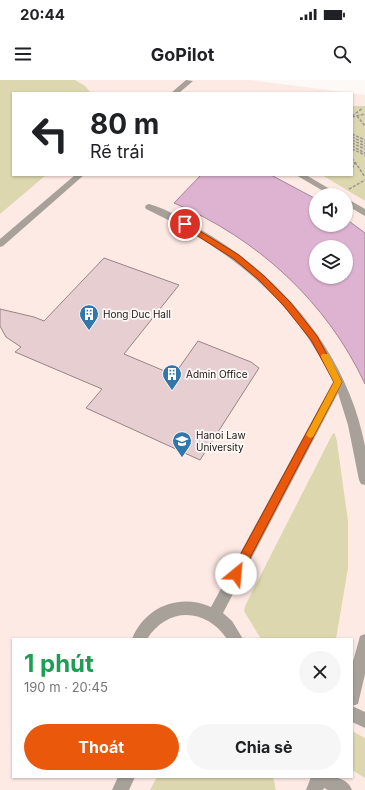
<!DOCTYPE html>
<html lang="vi">
<meta charset="utf-8">
<style>
:root{--surface:#fff;--page:#f6f6f6;--text:#202124;--muted:#757577;--accent:#ea580c}
body{margin:0;font-family:Inter,sans-serif;background:var(--page);color:var(--text);height:100vh;display:flex;flex-direction:column;font-size:15px;white-space:nowrap}
*{box-sizing:border-box;margin:0}
p{font-size:13px;color:var(--muted)}
.icon{flex:none;width:22px;height:22px;fill:none;stroke:currentColor;stroke-width:2;stroke-linecap:round;stroke-linejoin:round}
.map{position:relative;flex:1;overflow:hidden}
.sheet{position:absolute;left:12px;top:558px;width:341px;height:140px;display:flex;flex-direction:column;background:var(--surface);border-radius:0px;box-shadow:0 1px 3px #0004}
.sheet>*{flex:none}
.hud{position:absolute;left:12px;top:12px;width:341px;height:84px;border-radius:0px;box-shadow:0 1px 3px #0004;background:#fff;color:var(--text);overflow:hidden}
.buttons{position:absolute;left:309px;top:108px;display:grid;gap:8px}
.buttons a{display:grid;place-items:center;width:44px;height:44px;border-radius:50%;background:var(--surface);box-shadow:0 1px 3px #0004;font-size:20px}
.pin{position:absolute;display:grid;place-items:center;width:34px;height:34px;color:#fff;margin:-17px;border:2px solid #fff;border-radius:50%;box-shadow:0 1px 4px #0007}
.me{position:absolute;width:44px;margin:-22px;rotate:28deg;stroke-linejoin:round;filter:drop-shadow(0 0 3px #0008)}
.turn{display:flex;align-items:center;gap:14px;height:84px;padding:0 12px;font-size:18px}
.turn .icon{width:52px;height:52px;stroke-width:2.5}
.turn b{display:block;font-size:28px;line-height:34px}
.round{display:grid;place-items:center;flex:none;width:42px;height:42px;border-radius:21px;background:var(--page)}
.overview{display:flex;align-items:center;justify-content:space-between;height:68px;padding:0 12px}
h1{font-size:24px;font-weight:700;line-height:30px;color:#1e9e55}
.button{display:flex;gap:8px;margin-top:auto;padding:8px 12px}
.button a{flex:1;height:46px;border-radius:24px;background:var(--accent);color:#fff;font-size:16px;font-weight:700;line-height:46px;text-align:center}
.button a+a{background:var(--page);color:var(--text)}
.status{display:flex;justify-content:space-between;align-items:center;height:28px;padding:0 20px;background:var(--surface);direction:ltr}
.status svg{height:11px;fill:currentColor}
header{display:flex;justify-content:space-between;align-items:center;height:52px;padding:0 12px;background:var(--surface);font-size:18px;font-weight:700}
.map>svg:first-child{display:block}
.built{fill:#feeae4;fill-rule:evenodd}
.green{fill:#ddd7af}
.water{fill:#deb3d2;stroke:#a48498;fill-rule:evenodd}
.building{fill:#e6ced1;stroke:#998386}
.lines{fill:none;stroke-linecap:round;stroke-linejoin:round}
.path{stroke:#9b9693;stroke-width:1.5;stroke-dasharray:3 1.5;stroke-linecap:butt}
.minor{fill:#a7a19a;fill-rule:evenodd}
.route{fill:#ea580c;stroke:#983908}
.slow{fill:#f59e0b}
.labels{text-anchor:middle;stroke-width:3.5;stroke-linejoin:round;paint-order:stroke}
.poi-label{font-size:10px;fill:#1d1512;stroke:#fdf9f7;text-anchor:start}
</style>
<div class="status"><b>20:44</b><svg viewBox="0 0 49 12"><path d="M0 12V9h3v3zM5 12V6h3v6zM10 12V3h3v9zM15 12V0h3v12zM26 1h20v11H26zM47 4h2v5h-2z"/></svg></div>
<header><svg class="icon" aria-label="menu" viewBox="0 0 24 24"><path d="M4 6h16M4 12h16M4 18h16"/></svg>GoPilot<svg class="icon" aria-label="search" viewBox="0 0 24 24"><circle cx="10" cy="10" r="6"/><path d="M15 15l6 6"/></svg></header>
<div class="map">
<svg width="365" height="710" viewBox="0 0 365 710">
<rect width="100%" height="100%" fill="#fdf9f7"/>
<!-- built -->
<path class="built" d="M0 0H250L351 13H13V95H352V13L365 15V710H0ZM316 115H346V145H316ZM316 167H346V197H316ZM13 559H352V697H13Z"/>
<!-- green -->
<path class="green" d="M0 0H75L85 6 91 13H13V95H46L0 134Z
M352 26H365V121L322 95H352Z
M333 353 335 354 337 362 348 441V488L336 559H261L244 531 245 526Z
M352 651 365 658V698L352 690Z
M157 697H273L276 710H150Z"/>
<!-- water -->
<path class="water" d="M201 95H271L316 119V145H346V139L365 153V304C327 222 257 158 174 123ZM316 167H346V197H316Z"/>
<!-- building -->
<path class="building" d="M104 178 179 205 124 274 174 295 198 261 251 282 259 288 200 380 86 328 102 309 15 272 21 267 6 257 0 246V229L34 237 44 241Z"/>
<g class="lines">
<!-- path -->
<path class="path" d="M352 36 363 28
M357 36 365 46
M352 37 365 34
M352 54 365 60
M352 57 365 63
M352 60 365 66
M352 63 365 69
M352 66 365 73
M352 69 365 75
M352 78 355 84 352 88
M355 82 365 97
M349 109 365 100"/>
<!-- minor -->
<path class="minor" d="M186 0 193 1 179 13H171Z
M75 95H84L3 166 0 167V159Z
M296 95H306L340 115H330Z
M346 118 365 129V136L346 125Z
M149 124C168 129 187 142 203 151 283 197 348 275 365 366 365 378 365 393 365 405L361 404 359 400 348 345 338 313 223 533 232 541 243 559H227C206 528 168 526 147 559H132C145 527 179 513 211 527L333 302C295 219 226 167 146 129L145 127 146 125Z
M365 554V594L358 624 352 626V585L360 556Z
M352 626 365 632V648L352 642Z
M118 697H135L129 710H112Z
M311 697C326 697 346 694 352 710H328L324 708 323 710H306Z"/>
</g>
<!-- route -->
<path class="route" d="M185 142 239 175 264 196 290 222 317 256 342 302 240 497 236 499 232 497 231 494 232 490 334 302 311 260 284 226 259 200 234 179 182 146V143Z"/>
<!-- slow -->
<path class="slow" d="M322 274H328L342 302 313 357 310 358 306 355 334 302 321 277Z"/>
<!-- icons -->
<defs>
<g id="building-pin" transform="scale(1)"><path d="M0 17L-7.5 6A9.5 9.5 0 1 1 7.5 6Z" fill="#3277ac" stroke="#fdf9f7"/><path d="M-4-6H4V6H1V3H-1V6H-4ZM-2.5-4.3h1.7v1.8h-1.7ZM.8-4.3h1.7v1.8H.8ZM-2.5-1h1.7V.8h-1.7ZM.8-1h1.7V.8H.8Z" fill="#fff"/></g>
<g id="university-pin" transform="scale(1)"><path d="M0 17L-7.5 6A9.5 9.5 0 1 1 7.5 6Z" fill="#3277ac" stroke="#fdf9f7"/><path d="M0-5L7-2L0 1L-7-2ZM-4 1L0 2.5L4 1V4Q0 6-4 4Z" fill="#fff"/></g>
</defs>
<g fill-rule="evenodd">
<use href="#building-pin" x="89" y="234"/>
<use href="#building-pin" x="172" y="294"/>
<use href="#university-pin" x="182" y="361"/>
</g>
<g class="labels">
<!-- poi labels -->
<g class="poi-label">
<text x="103" y="238">Hong Duc Hall</text>
<text x="186" y="298">Admin Office</text>
<text x="196" y="359">Hanoi Law<tspan x="196" dy="12">University</tspan></text>
</g>
</g>
</svg>
<div class="buttons">
<a><svg class="icon" aria-label="sound" viewBox="0 0 24 24"><path d="M4 9h4l5-4v14l-5-4H4zM17 9q2 3 0 6"/></svg></a>
<a><svg class="icon" aria-label="layers" viewBox="0 0 24 24"><path d="M12 4l9 5-9 5-9-5zM3 14l9 5 9-5"/></svg></a>
</div>
<div class="pin" style="left:185px;top:144px;background:#d93025"><svg class="icon" aria-label="arrive" viewBox="0 0 24 24"><path d="M6 21V4h12l-3 4 3 4H6"/></svg></div>
<svg class="me" style="left:236px;top:494px" viewBox="-20 -20 40 40"><circle r="19" fill="#fff"/><path d="M0-13L10 11 0 6-10 11z" fill="#ea580c"/></svg>
<div class="hud">
<div class="turn"><svg class="icon" aria-label="left" viewBox="0 0 24 24"><path d="M17 20v-9H6M10 6l-5 5 5 5"/></svg><div><b>80 m</b>Rẽ trái</div></div>
</div>
<section class="sheet">
<div class="overview"><div><h1>1 phút</h1><p>190 m · 20:45</p></div><a class="round"><svg class="icon" aria-label="close" viewBox="0 0 24 24"><path d="M6 6l12 12M18 6L6 18"/></svg></a></div>
<div class="button"><a>Thoát</a><a>Chia sẻ</a></div>
</section>
</div>
